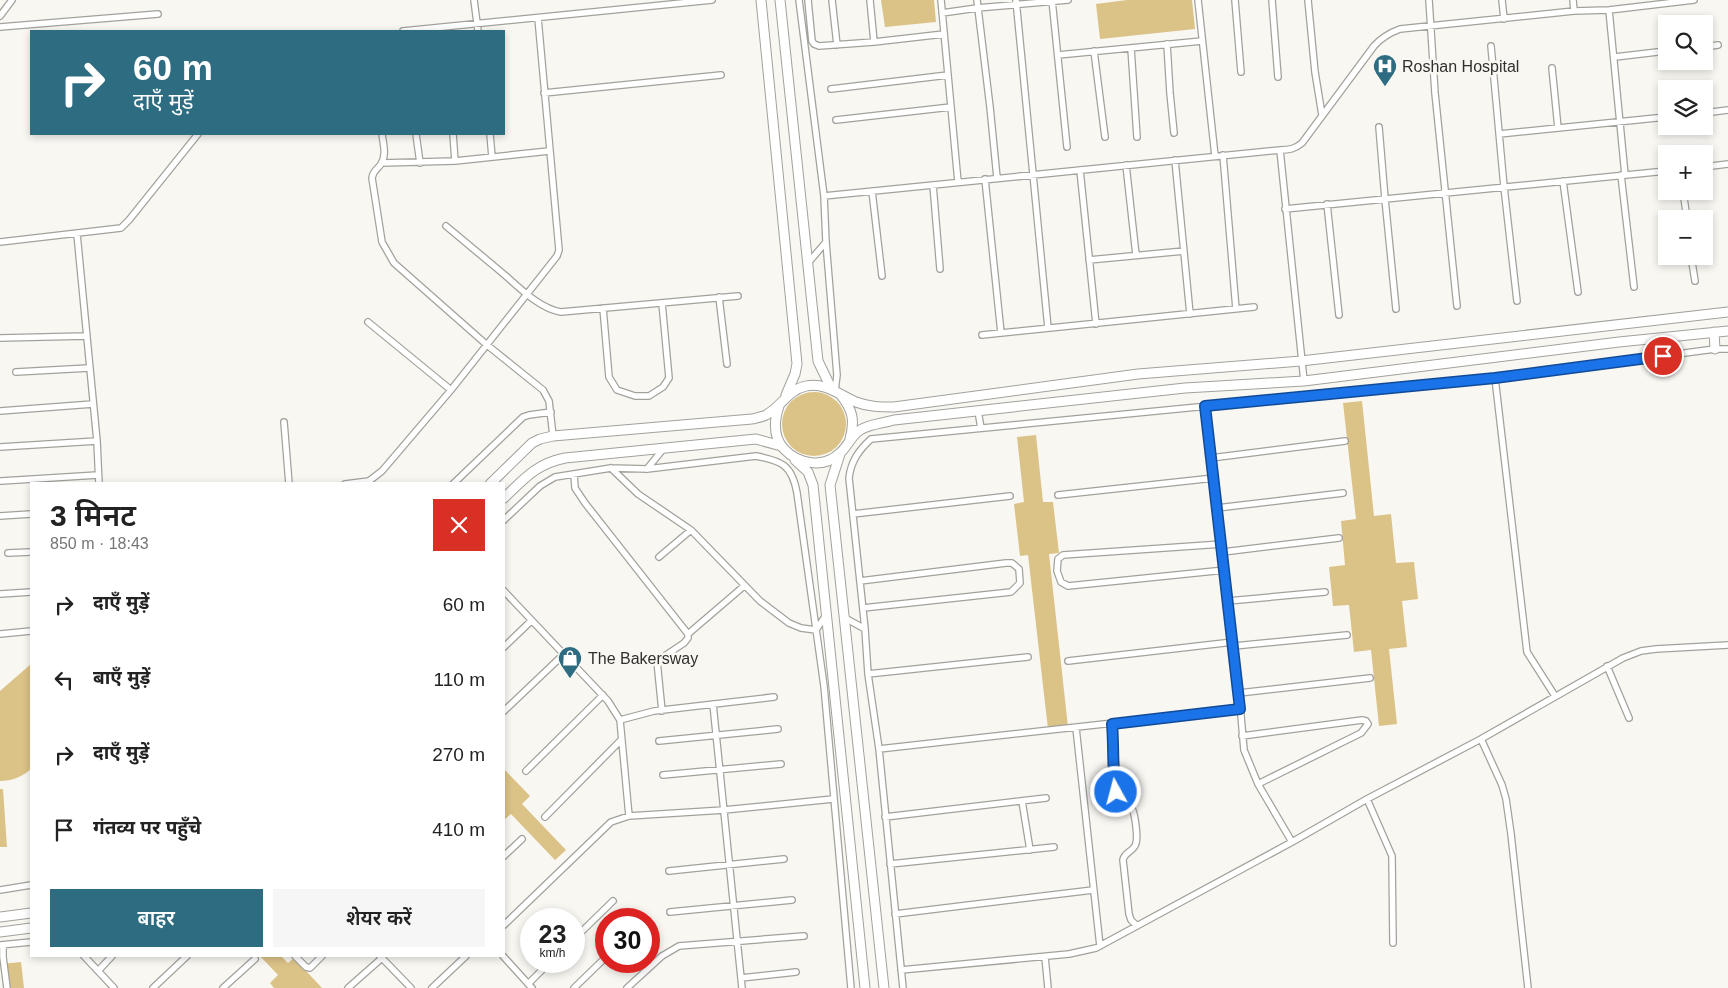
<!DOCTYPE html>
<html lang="hi">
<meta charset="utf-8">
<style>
:root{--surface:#fff;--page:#f6f6f6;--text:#222;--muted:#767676;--accent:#2d6c81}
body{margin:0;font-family:Helvetica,"Noto Sans Devanagari",sans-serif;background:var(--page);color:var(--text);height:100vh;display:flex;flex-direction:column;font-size:19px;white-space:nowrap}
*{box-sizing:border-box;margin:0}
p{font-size:16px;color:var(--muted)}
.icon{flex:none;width:28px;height:28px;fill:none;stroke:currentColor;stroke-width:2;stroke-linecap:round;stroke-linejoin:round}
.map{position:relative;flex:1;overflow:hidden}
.sheet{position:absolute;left:30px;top:482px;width:475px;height:475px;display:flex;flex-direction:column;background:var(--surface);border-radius:0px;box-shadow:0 2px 8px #0003}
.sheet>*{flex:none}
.hud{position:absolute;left:30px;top:30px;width:475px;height:105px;border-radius:0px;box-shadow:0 2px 8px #0003;background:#2d6c81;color:#fff;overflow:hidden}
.controls{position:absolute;left:1658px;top:15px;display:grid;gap:10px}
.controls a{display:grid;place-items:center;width:55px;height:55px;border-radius:0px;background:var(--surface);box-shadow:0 2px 8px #0003;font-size:25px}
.speed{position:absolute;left:520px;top:908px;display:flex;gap:10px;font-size:25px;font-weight:700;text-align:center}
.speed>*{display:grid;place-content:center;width:65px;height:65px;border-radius:50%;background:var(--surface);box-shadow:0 2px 8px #0003;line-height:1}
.speed small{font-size:12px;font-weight:400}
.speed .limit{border:8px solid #d22;background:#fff;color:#111}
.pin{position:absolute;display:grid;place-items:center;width:42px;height:42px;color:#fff;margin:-21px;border:2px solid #fff;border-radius:50%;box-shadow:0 1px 5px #0007}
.me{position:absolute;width:55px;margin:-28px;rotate:353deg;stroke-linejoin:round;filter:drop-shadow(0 0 4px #0008)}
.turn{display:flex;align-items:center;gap:18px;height:105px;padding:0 20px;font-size:22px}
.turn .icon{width:65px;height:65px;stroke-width:2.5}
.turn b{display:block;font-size:35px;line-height:42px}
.round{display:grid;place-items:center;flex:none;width:52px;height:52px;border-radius:0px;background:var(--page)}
.headline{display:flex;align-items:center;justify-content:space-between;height:85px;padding:0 20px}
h1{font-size:30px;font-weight:600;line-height:38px}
.action{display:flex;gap:10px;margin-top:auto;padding:10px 20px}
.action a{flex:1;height:58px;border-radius:0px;background:var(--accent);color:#fff;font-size:20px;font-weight:600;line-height:58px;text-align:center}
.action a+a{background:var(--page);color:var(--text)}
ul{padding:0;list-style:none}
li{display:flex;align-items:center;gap:15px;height:75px;padding:0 20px}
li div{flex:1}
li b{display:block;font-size:19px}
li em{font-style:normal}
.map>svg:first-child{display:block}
.green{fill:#dbc287}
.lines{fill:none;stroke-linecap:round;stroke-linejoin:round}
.street-casing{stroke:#a3a19c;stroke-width:8}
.secondary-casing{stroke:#a3a19c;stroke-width:11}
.street{stroke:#fff;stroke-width:5.5}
.secondary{stroke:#fff;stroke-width:9}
.route-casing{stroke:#114b97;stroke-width:12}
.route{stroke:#1a73e8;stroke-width:9}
.labels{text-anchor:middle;stroke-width:5;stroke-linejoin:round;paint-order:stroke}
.poi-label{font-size:16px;fill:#31302e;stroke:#f9f7f2;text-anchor:start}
</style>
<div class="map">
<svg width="1728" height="988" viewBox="0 0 1728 988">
<rect width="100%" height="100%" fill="#f9f7f2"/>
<!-- green -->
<path class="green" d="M881 0H934L936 22 885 27Z
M1127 0H1192L1195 29 1100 39 1096 4Z
M782 424a32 32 0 1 1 64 0a32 32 0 1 1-64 0Z
M1362 401 1374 516 1391 514 1396 563 1414 562 1418 599 1402 601 1407 647 1389 649 1397 724 1379 726 1371 650 1354 652 1349 605 1333 606 1329 567 1345 565 1341 521 1356 519 1343 403Z
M1036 435 1043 502H1053L1059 553 1049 554 1068 727 1048 729 1028 555 1020 556 1014 504 1024 502 1017 437Z
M31 664V769C22 777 12 781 0 781V691Z
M504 769 530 796 522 804 566 850 555 860 511 814 504 820Z
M0 789H3L7 847H0Z
M260 956H281L288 963 294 958 322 988H274L270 983 278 975Z
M21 962 24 988H4L1 964Z"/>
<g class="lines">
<!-- street casing -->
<g class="street-casing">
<path id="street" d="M474 0 478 31
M799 0 824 196 826 242 837 375 835 391
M808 0 812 41 814 44 819 46 874 42 944 34
M832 0 837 45
M870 0 874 42
M941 0 958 182
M977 0 990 107 997 178
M1016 0 1048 328
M1052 0 1067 147
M1198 0 1215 156
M1235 0 1241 72
M1272 0 1278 77
M1308 0 1315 72 1322 115
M1429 0 1435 93 1457 306
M1502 0 1504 19
M1573 0 1574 11
M1609 10 1625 175
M942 13 977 8 1068 0
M0 16 12 0
M0 27 158 14
M403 31 712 0
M1167 44 1170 93 1174 133
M1491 46 1504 187 1517 301
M1704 47 1718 45
M1131 48 1137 137
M1094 51 1105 137
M1058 55 1202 41
M1615 57 1666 51
M1552 68 1558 128
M831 89 948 75
M544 93 721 75
M1704 113 1728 110
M836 120 951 107
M1379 127 1385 199 1396 309
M382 134C383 143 387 155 381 164 378 169 373 170 372 178L382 242 394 263 487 345 543 390 549 401 553 436
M416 134 420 163
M453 134 455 161
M490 134 492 157
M1499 134 1666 117
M1280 150 1304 381
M1223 155 1236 309
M1175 160 1190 314
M382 163 455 161 549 151
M1126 165 1136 255
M1704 167 1728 164
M1080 170 1096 324
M1621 175 1634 287
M985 179 1001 333
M1563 181 1578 292
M933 185 940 269
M872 191 882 276
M1683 191 1687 219
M824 196 1280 150C1289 150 1295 149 1302 143L1374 46C1382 37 1389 33 1400 29L1574 11 1609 10 1694 0
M1327 204 1339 315
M1285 209 1666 171
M446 226C464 241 482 256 500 271 518 286 538 308 561 312L738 296
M77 234 97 441 99 484
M0 242 121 228 129 220 198 134
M1691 256 1695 281
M1089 260 1184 251
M808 263 826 242
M719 297 727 364
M603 308 609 377 617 390 635 396H649L663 387 669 378 662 303
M368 322 451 390
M982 335 1254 307
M0 338 87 336
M16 372 89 368
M1495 378 1527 652 1555 696
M1205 406 1239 693 1244 750 1258 784 1292 842
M0 411 93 404
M978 411 981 428
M284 422 289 484
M0 447 97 441
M1211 458 1345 441
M611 468 638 494 691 530 760 601 789 623 801 628 816 630 826 615
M647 469 664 448
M574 474 575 488 585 503 688 634V638L684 643 657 661 662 711
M1 481 98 475
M345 484 369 481 382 471 451 390 557 256 559 250 538 18
M453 484 523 417 529 415 551 412
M1058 495 1214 478
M1217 508 1343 493
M853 514 1010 496
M0 516 31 514
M504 520 540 486 555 477 611 468 647 469 756 456C782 461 792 465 797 493L824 686 851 988
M1222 544 1063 555 1058 559 1057 571 1061 582 1068 586 1225 570
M1223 552 1339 538
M8 553 31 552
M659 557 691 530
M860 581 1006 563H1012L1019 569 1020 583 1011 592 863 608
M504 591 608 701 620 720 629 816
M0 594 31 592
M1228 601 1325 592
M845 618 865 629
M0 634 31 631
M688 634 744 586
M1234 646 1347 635
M504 647 531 621
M1068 661 1233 642
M1607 666 1629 718
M868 674 1028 657
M1239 693 1370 678
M713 704 742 988
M504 711 564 654
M620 720 654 711 774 697
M1112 724C1114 747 1110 770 1116 793 1118 801 1127 802 1132 809 1135 813 1138 837 1136 843 1135 851 1124 852 1123 860L1129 914 1131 920 1137 926
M1076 728 1100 946
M1242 736 1362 720 1366 721 1368 724 1361 733 1258 784
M1481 739 1502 785 1506 799 1511 834 1528 988
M659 741 778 729
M879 749 1240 709
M526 771 603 695
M663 775 781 764
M1367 799 1392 856 1393 943
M1022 801 1030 850
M545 817 621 740
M885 817 1046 798
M504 856 522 839
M890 864 1054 847
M669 871 784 859
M0 890 31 885
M670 912 792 900
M895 914 1093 890
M504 925 611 822 629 816 724 810 833 799
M574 939 613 901
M0 945 31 942
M3 945V957L7 988
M84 956 114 988
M295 956 306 967 310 968 322 956
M380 956 411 988
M503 956 532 988
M1045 957 1048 988
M901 970 1069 954 1096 948 1292 842 1367 799 1481 739 1623 658 1641 651 1656 649 1728 645
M98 971 112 956
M741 978 796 972
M528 984 551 961
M153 988 187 956
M223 988 255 959
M348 988 382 958
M432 988 466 956
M574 988 606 957
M627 988 662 956 679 946 804 936
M903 988 879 749 868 674 865 629 849 478C851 461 859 450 871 439L1495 378 1715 349H1728"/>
</g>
<!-- secondary casing -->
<g class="secondary-casing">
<path id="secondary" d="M761 0 797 364 795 374 786 395
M780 0 818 361 831 388
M1714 332 1715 349
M840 394C853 410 855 420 850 439
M779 406C774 421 773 437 784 449 798 464 824 469 840 453 848 446 851 436 860 430 869 424 884 423 894 420L1185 388 1304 381 1619 342 1728 331
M840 454 830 485 884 988
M795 460 808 472 813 485 865 988
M490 484 532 443 540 439 553 436 752 419C756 418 762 417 766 415 782 406 788 390 806 386 825 382 840 395 856 402 869 407 880 407 894 407L1138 374 1301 361 1728 312
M504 498C525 478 536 464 565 458L756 439 781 446
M0 917 31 913
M0 932 31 928"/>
</g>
<!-- street -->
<use href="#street" class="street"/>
<!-- secondary -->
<use href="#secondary" class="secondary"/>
</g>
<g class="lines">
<!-- route casing -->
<g class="route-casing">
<path id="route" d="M1116 792C1112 769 1114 746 1112 724L1240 709 1205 406 1495 378 1663 356"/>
</g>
<!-- route -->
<use href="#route" class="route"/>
</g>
<!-- icons -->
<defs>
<g id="hospital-pin" transform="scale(1.25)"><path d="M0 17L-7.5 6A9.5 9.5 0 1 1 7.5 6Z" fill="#2d6c81" stroke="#f9f7f2"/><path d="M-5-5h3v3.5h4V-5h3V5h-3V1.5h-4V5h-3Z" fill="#fff"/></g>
<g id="shop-pin" transform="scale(1.25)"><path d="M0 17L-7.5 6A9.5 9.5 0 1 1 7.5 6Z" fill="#2d6c81" stroke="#f9f7f2"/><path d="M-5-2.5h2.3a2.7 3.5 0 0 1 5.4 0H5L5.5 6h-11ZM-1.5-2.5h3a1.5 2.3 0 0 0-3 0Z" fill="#fff"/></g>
</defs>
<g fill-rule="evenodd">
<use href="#hospital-pin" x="1385" y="66"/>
<use href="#shop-pin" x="570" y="658"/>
</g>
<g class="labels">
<!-- poi labels -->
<g class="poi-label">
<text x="1402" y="72">Roshan Hospital</text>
<text x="588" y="664">The Bakersway</text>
</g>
</g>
</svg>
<div class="controls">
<a><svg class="icon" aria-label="search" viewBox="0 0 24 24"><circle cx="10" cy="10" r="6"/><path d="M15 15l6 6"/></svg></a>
<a><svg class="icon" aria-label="layers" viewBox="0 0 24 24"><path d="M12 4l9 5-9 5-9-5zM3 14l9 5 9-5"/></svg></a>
<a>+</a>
<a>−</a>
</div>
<div class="speed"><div>23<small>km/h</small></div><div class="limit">30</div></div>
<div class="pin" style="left:1663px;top:356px;background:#d93025"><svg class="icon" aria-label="arrive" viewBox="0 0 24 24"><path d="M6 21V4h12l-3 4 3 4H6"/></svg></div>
<svg class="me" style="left:1116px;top:792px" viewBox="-20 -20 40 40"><circle r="17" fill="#1a73e8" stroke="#fff" stroke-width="3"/><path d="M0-11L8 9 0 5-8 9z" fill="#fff"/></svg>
<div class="hud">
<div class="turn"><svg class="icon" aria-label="right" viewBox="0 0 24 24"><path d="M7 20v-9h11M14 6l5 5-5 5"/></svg><div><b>60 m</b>दाएँ मुड़ें</div></div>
</div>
<section class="sheet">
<div class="headline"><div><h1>3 मिनट</h1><p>850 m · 18:43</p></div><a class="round" style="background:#d93025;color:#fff"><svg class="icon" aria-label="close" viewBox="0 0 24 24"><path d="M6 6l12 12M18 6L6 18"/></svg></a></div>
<ul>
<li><svg class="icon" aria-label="right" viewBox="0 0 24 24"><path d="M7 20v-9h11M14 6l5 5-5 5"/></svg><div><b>दाएँ मुड़ें</b></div><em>60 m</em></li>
<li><svg class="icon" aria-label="left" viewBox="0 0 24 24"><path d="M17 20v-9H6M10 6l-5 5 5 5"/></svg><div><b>बाएँ मुड़ें</b></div><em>110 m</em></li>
<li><svg class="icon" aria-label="right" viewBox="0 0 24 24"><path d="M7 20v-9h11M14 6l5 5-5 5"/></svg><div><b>दाएँ मुड़ें</b></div><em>270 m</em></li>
<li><svg class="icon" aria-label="arrive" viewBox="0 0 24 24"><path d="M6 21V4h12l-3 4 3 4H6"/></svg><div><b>गंतव्य पर पहुँचे</b></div><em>410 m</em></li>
</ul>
<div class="action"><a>बाहर</a><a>शेयर करें</a></div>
</section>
</div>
